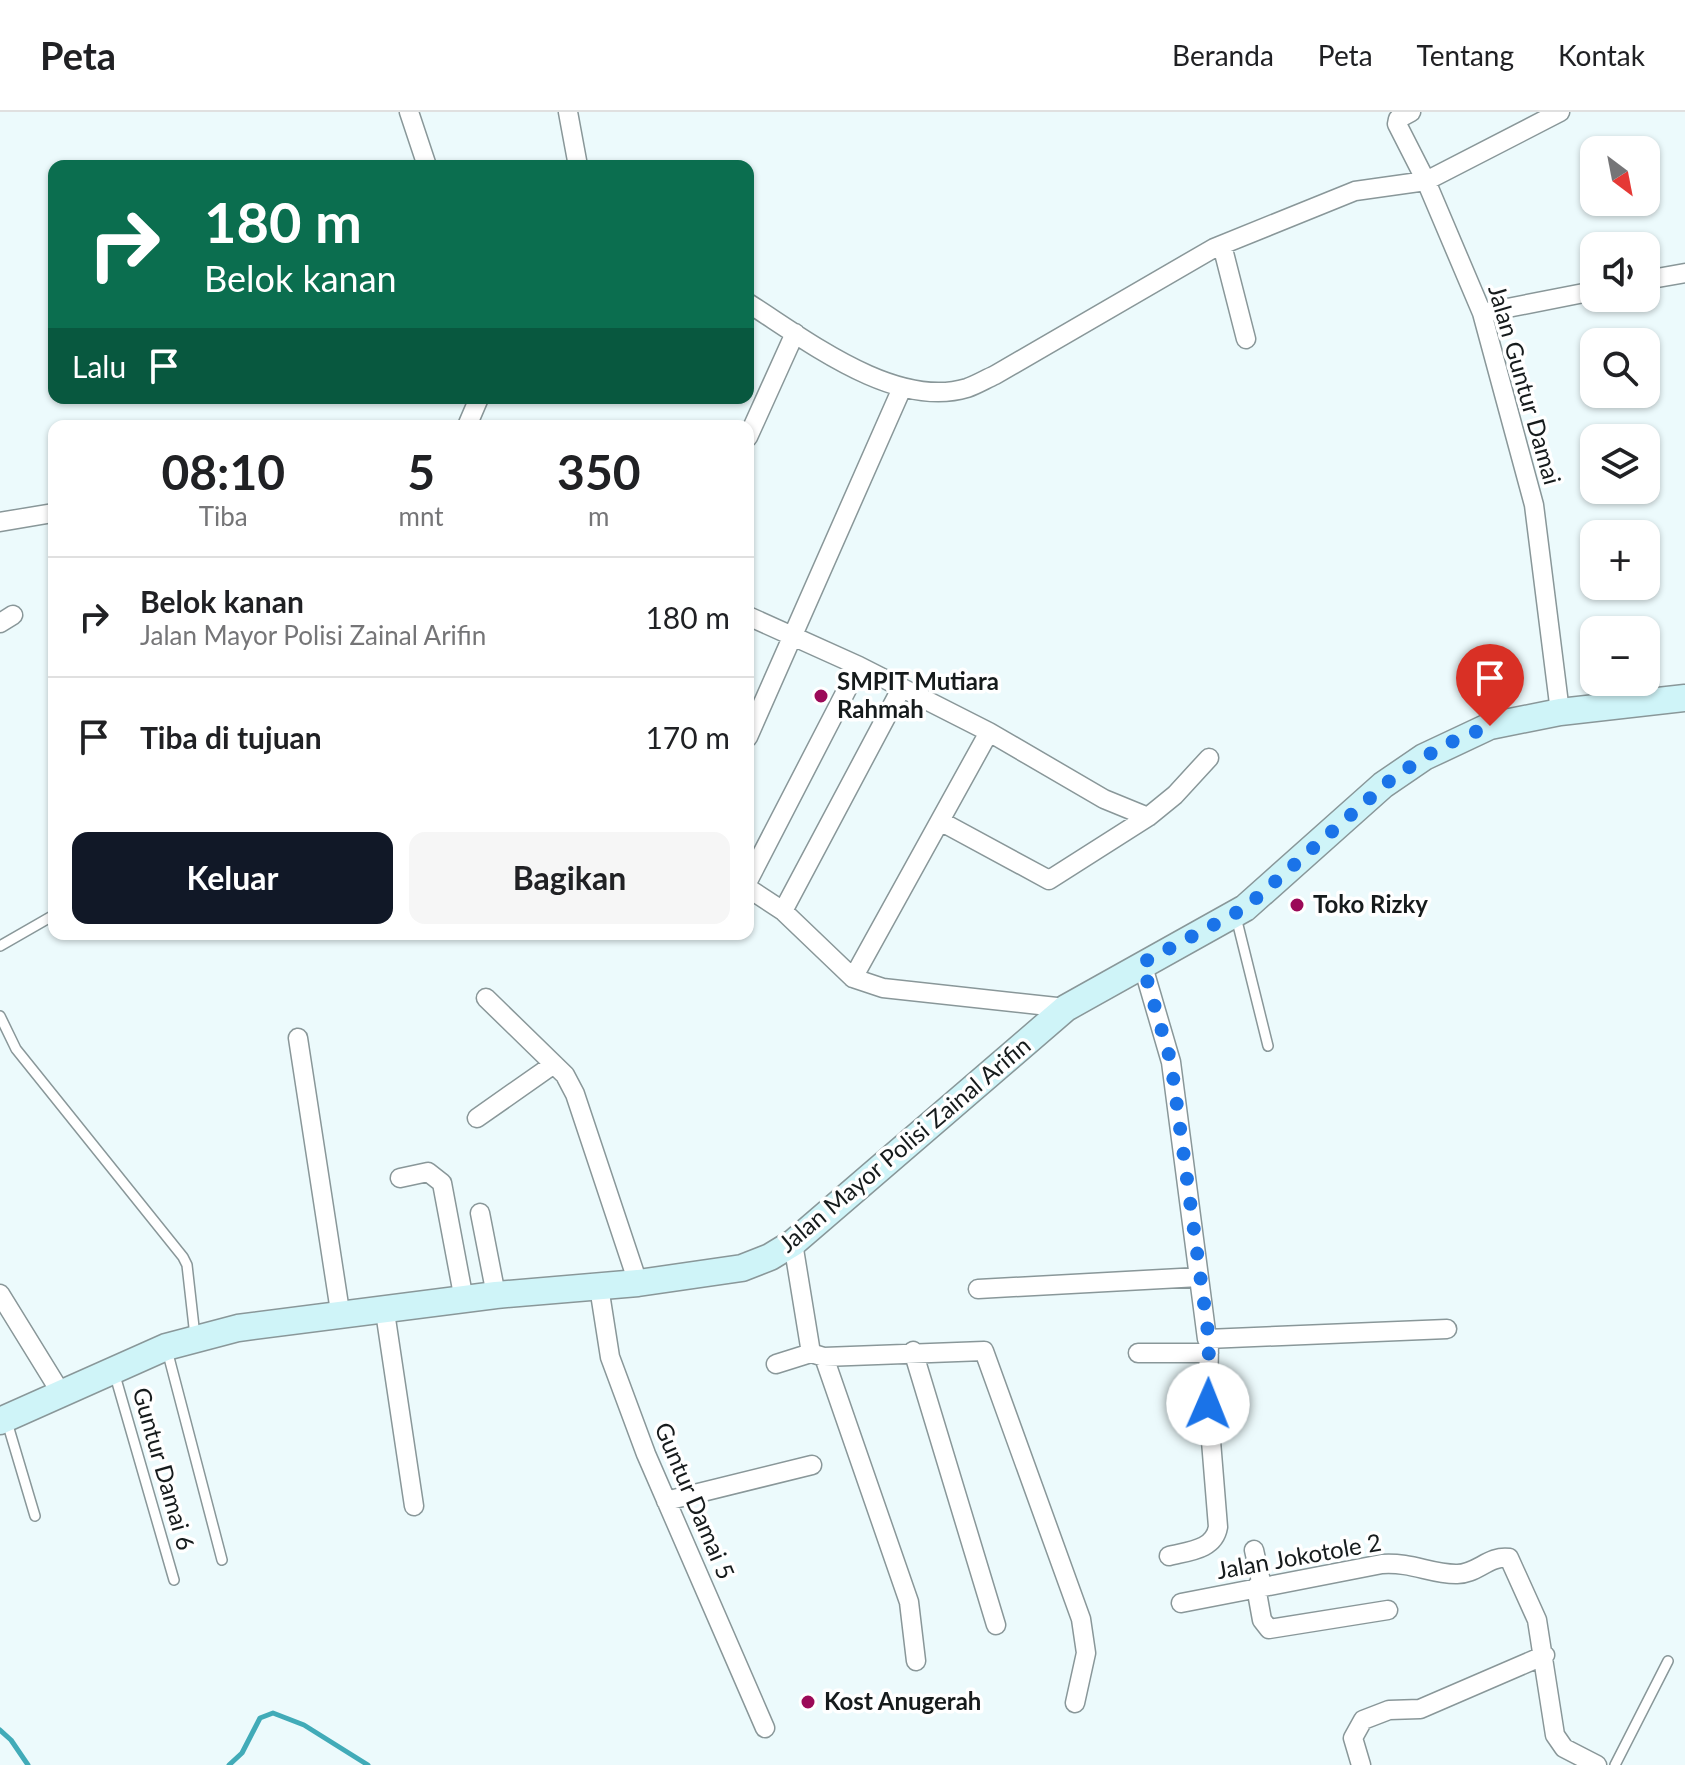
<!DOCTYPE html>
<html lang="id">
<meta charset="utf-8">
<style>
:root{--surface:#fff;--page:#f6f6f6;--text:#202124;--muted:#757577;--line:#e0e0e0;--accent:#111827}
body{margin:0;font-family:Lato,sans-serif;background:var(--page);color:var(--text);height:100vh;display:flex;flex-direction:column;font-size:30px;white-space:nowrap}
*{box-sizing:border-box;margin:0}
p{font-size:26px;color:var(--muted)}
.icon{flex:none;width:44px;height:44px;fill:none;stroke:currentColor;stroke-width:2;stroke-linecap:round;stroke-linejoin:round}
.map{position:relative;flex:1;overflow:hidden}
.drawer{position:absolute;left:48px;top:308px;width:706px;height:520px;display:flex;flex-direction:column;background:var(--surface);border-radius:16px;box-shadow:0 2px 6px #0004}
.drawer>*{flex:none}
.banner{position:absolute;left:48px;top:48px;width:706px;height:244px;border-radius:16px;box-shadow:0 2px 6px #0004;background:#0b6e4f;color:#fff;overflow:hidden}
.needle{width:52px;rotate:148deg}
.controls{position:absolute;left:1580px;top:24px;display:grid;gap:16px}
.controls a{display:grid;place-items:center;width:80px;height:80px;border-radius:16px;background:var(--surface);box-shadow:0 2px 6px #0004;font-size:40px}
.pin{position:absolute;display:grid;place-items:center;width:68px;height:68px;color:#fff;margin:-82px -34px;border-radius:50% 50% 50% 0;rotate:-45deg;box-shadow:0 0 8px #0007}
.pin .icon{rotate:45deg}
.me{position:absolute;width:88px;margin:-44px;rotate:1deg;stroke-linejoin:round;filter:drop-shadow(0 0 6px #0008)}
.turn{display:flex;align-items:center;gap:28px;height:168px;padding:0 24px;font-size:36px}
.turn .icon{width:104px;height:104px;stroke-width:2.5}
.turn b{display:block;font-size:56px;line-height:68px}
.then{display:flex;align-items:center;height:76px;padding:0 24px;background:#0003;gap:16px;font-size:30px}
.eta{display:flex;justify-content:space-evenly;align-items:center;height:136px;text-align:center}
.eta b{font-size:48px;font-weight:700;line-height:56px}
.button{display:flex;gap:16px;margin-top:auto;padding:16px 24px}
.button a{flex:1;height:92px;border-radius:16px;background:var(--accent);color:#fff;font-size:32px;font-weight:700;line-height:92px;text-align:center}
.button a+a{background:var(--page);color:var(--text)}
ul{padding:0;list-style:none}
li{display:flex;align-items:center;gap:24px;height:120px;padding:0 24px;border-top:2px solid var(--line)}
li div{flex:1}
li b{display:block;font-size:30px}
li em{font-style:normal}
header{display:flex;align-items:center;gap:48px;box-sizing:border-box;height:112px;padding:0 40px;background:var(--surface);border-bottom:2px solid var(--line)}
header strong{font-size:38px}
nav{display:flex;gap:44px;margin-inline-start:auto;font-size:28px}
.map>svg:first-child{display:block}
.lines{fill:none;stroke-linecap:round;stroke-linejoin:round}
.stream{stroke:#41abb8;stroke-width:5}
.service-casing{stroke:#899799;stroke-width:12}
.minor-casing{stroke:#899799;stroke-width:21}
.secondary-casing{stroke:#899799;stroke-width:29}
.service{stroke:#fff;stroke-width:9}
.minor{stroke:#fff;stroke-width:18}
.secondary{stroke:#cff4f8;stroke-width:26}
.route{stroke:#1a73e8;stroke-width:14;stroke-dasharray:0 25.2}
.poi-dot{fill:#9b0a58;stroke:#fff;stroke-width:3}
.labels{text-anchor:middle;stroke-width:7;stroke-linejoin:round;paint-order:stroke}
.street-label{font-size:24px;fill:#161b1c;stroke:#fff}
.poi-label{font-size:24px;font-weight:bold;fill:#161b1c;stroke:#fff;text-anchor:start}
</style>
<header>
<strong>Peta</strong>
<nav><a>Beranda</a><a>Peta</a><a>Tentang</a><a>Kontak</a></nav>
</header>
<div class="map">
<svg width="1685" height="1653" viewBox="0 0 1685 1653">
<rect width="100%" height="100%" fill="#ecfafc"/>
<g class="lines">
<!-- stream -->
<path class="stream" d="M0 1618 11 1628 28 1653
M229 1653 242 1641 260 1606 273 1601 304 1613 368 1653"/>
<!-- service casing -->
<g class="service-casing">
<path id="service" d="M1236 805 1268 934
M0 834 54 803
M0 904 16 937 183 1145 187 1153 195 1224
M167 1238 222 1448
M114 1260 174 1468
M7 1310 35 1404
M1615 1653 1668 1549"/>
</g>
<!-- minor casing -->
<g class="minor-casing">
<path id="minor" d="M409 0 427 54
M568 0 578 54
M1222 133 1246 227
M1646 168 1685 161
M748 191C805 227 895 298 967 276 976 273 986 267 995 263L1214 136 1355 79 1426 69 1397 12 1398 7 1411 0
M1482 201 1594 179
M467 314 479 286
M748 325 795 221
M0 410 53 401
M748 504 859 554 989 620 853 866 883 876 1066 896
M0 511 13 503
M1560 600 1534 393 1482 201 1426 69 1560 0
M989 620 1104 687 1148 705
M748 625 902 276
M940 709 1049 768 1148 705 1175 683 1209 646
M748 769 859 554
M748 776 783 799 853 866
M783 799 901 577
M1142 851 1171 950 1207 1227 1447 1217
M486 886 565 963 575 982 638 1171
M298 926 341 1206
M477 1006 554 952
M400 1066 428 1060 442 1071 464 1188
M480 1101 496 1183
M793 1131 811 1241 824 1245 909 1490 916 1549
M599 1175 610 1245 646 1342 765 1616
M978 1177 1199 1165
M0 1182 61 1281
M385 1200 414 1394
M913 1239 996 1513
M1138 1241H1209
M824 1245 984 1239 1081 1507 1086 1541 1075 1591
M776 1252 811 1241
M666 1389 812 1353
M1254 1438 1262 1474
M1169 1444C1189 1439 1214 1438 1218 1415L1208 1292 1209 1228
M1256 1475 1262 1508 1269 1517 1388 1498
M1181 1491 1382 1452C1412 1450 1430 1462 1456 1462 1476 1463 1489 1443 1509 1446L1537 1508 1555 1623 1564 1636 1597 1653
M1361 1653 1353 1626 1363 1608 1389 1598 1420 1597 1545 1543"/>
</g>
<!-- secondary casing -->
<g class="secondary-casing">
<path id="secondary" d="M0 1309 166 1235 238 1216 496 1183 638 1171 742 1156 770 1145 793 1131 1066 896 1245 796 1383 673 1424 645 1490 614 1560 600 1685 586"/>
</g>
<!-- service -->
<use href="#service" class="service"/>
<!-- minor -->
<use href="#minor" class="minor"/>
<!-- secondary -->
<use href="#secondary" class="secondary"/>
</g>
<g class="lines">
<!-- route -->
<path class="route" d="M1208 1292 1209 1228 1171 950 1142 851 1245 796 1394 665 1444 633 1490 614"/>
</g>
<!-- markers -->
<g class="poi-dot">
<circle cx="821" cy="584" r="8"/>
<circle cx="1297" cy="793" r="8"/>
<circle cx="808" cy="1590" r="8"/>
</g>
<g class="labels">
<!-- street labels -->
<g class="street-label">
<text transform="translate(1524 273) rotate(74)" y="8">Jalan Guntur Damai</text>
<text transform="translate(905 1033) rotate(-40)" y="8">Jalan Mayor Polisi Zainal Arifin</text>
<text transform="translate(163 1357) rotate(74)" y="8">Guntur Damai 6</text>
<text transform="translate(694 1389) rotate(67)" y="8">Guntur Damai 5</text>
<text transform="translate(1299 1445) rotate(-10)" y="8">Jalan Jokotole 2</text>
</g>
<!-- poi labels -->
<g class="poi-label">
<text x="837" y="578">SMPIT Mutiara<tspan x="837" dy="28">Rahmah</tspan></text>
<text x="1313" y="801">Toko Rizky</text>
<text x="824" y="1598">Kost Anugerah</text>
</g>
</g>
</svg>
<div class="controls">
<a><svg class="needle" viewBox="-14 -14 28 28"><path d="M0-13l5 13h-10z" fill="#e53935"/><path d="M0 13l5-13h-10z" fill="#757577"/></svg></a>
<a><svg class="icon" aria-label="sound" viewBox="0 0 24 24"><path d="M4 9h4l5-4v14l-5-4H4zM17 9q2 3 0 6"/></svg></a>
<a><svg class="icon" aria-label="search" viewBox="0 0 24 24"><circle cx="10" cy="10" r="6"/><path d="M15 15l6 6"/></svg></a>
<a><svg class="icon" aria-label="layers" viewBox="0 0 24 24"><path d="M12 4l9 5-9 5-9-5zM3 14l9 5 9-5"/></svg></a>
<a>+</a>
<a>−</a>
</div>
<div class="pin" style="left:1490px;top:614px;background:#d93025"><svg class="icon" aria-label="arrive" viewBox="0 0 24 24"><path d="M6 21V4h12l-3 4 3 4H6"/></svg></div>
<svg class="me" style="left:1208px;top:1292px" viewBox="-20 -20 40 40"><circle r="19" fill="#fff"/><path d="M0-13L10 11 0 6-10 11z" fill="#1a73e8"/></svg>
<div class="banner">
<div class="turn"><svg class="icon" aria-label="right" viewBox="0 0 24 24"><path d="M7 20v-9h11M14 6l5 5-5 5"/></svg><div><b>180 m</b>Belok kanan</div></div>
<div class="then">Lalu<svg class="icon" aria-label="arrive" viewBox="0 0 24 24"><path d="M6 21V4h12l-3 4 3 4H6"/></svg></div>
</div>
<section class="drawer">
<div class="eta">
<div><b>08:10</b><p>Tiba</p></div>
<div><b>5</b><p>mnt</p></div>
<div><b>350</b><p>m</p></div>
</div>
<ul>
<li><svg class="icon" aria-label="right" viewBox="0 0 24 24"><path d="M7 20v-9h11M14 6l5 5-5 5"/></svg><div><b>Belok kanan</b><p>Jalan Mayor Polisi Zainal Arifin</p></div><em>180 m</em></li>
<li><svg class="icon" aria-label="arrive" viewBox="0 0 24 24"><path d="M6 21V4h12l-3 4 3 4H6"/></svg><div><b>Tiba di tujuan</b></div><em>170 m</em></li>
</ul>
<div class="button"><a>Keluar</a><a>Bagikan</a></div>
</section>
</div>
